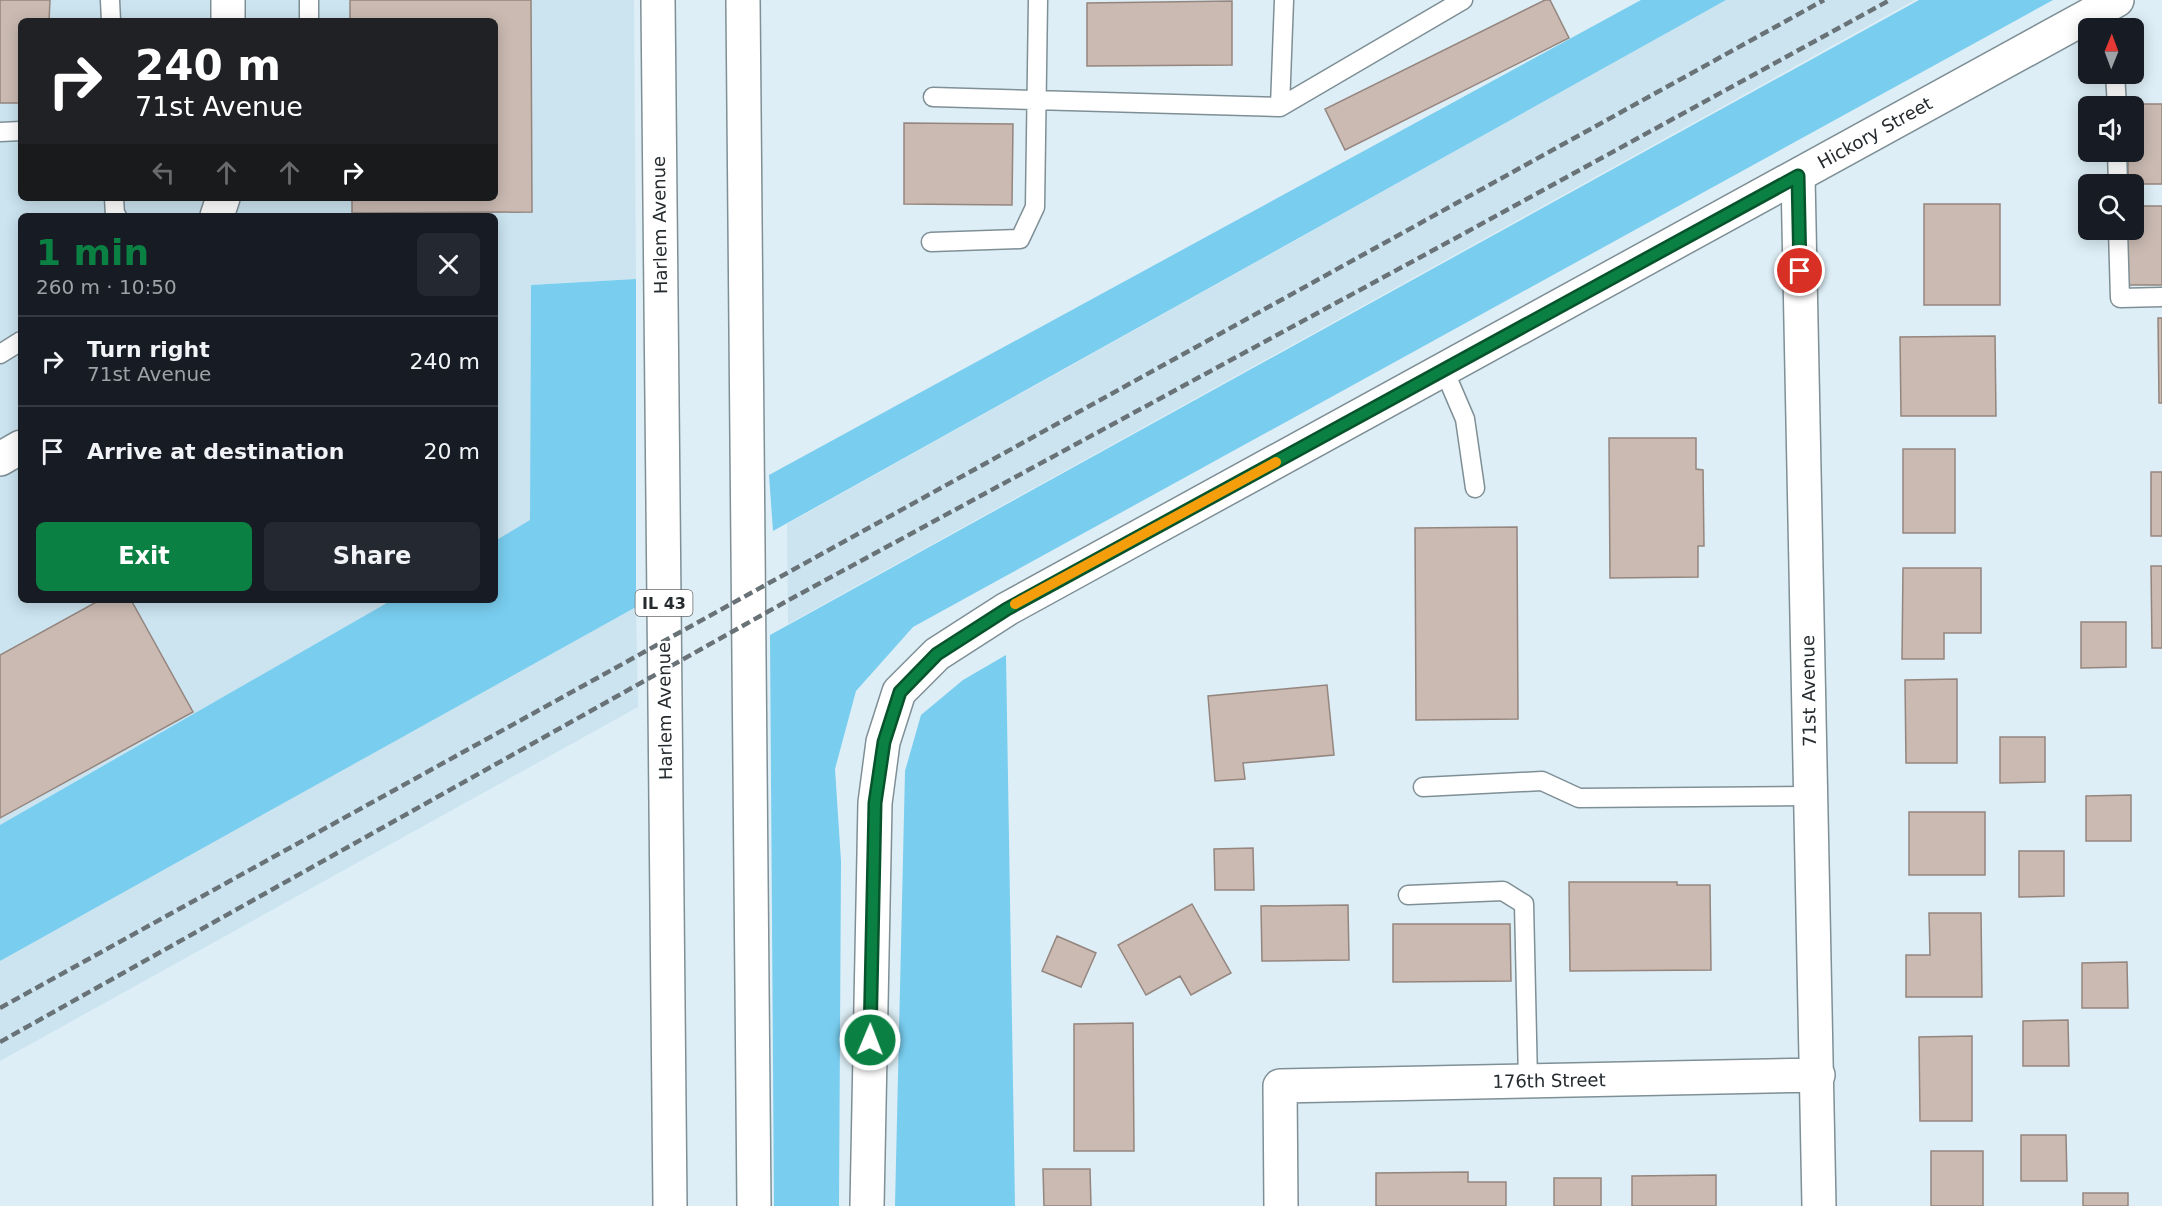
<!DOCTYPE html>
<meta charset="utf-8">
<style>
:root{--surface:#171b24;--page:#242831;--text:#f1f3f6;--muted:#9ea1a6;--line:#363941;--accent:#0b8043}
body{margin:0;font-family:"DejaVu Sans",sans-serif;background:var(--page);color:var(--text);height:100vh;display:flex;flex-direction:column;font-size:22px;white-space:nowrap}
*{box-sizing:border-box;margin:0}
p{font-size:20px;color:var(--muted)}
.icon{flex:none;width:33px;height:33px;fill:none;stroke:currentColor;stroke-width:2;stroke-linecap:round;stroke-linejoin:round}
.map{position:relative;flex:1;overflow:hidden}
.sheet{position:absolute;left:18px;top:213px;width:480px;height:390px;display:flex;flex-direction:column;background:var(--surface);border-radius:9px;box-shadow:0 3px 15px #0003}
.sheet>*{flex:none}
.hud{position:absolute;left:18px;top:18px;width:480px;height:183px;border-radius:9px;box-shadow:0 3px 15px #0003;background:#202124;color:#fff;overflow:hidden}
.needle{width:39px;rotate:1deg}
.buttons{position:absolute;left:2078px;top:18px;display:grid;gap:12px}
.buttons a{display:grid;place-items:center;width:66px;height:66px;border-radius:9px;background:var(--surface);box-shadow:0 3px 15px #0003;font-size:30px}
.pin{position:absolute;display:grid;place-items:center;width:51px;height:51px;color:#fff;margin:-26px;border:3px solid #fff;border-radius:50%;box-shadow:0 2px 6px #0007}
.me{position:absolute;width:66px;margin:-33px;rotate:1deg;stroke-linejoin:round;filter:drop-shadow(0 0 4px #0008)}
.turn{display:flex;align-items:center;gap:21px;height:126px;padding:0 18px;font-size:27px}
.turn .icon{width:78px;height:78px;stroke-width:2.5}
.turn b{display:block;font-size:42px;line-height:51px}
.lanes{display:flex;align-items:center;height:57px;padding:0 18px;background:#0003;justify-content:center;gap:30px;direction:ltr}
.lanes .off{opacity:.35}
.round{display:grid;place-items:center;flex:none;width:63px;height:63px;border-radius:9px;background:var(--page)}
.headline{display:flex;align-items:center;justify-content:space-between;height:102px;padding:0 18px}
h1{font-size:36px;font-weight:600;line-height:45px;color:var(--accent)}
.primary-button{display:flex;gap:12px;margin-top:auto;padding:12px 18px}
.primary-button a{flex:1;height:69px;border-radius:9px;background:var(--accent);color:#fff;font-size:24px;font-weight:600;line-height:69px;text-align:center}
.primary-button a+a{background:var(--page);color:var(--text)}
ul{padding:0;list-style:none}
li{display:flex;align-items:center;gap:18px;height:90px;padding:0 18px;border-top:2px solid var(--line)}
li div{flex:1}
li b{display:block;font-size:22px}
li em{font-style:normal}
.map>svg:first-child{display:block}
.built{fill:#cbe4f0;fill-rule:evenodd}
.green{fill:#79cdef}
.building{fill:#cabab2;stroke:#94857e;stroke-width:1.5}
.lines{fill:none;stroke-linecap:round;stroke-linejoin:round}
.service-casing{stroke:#7f8f96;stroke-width:21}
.minor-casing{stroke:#7f8f96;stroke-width:36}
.tertiary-casing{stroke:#7f8f96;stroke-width:36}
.primary-casing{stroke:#7f8f96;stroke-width:36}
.service{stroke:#fff;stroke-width:18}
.minor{stroke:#fff;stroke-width:33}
.tertiary{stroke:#fff;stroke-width:33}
.primary{stroke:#fff;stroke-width:33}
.rail{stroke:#687277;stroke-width:4.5;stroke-dasharray:9 4.5;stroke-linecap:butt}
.route-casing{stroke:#07532c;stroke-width:15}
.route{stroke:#0b8043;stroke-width:10}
.slow{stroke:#f59e0b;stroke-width:10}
.labels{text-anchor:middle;stroke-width:4.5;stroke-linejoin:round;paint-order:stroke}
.shield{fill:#fff;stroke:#666b6d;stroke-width:1.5}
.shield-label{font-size:16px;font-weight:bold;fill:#252b2e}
.street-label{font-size:18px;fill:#252b2e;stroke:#fff}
</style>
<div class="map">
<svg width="2162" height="1206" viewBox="0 0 2162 1206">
<rect width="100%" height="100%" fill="#ddeef6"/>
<!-- built -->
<path class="built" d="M0 0H634L636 279 531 285 530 521 495 541V216H21V600H392L0 825ZM21 21H495V198H21Z
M1726 0H1915L788 624 787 524Z
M636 607 638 707 0 1061V961Z"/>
<!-- green -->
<path class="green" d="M1641 0H1726L773 531 769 475Z
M1919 0H2053L913 627 856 691 835 769 841 861 839 1206H774L770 635Z
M636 279V607L0 961V825L392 600H495V541L530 520 531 285Z
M1006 655 1015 1206H895L905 771 921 715 963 680Z"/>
<!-- building -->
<path class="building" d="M0 0H50L49 21H21V103H0Z
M350 0H531L532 212 352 213V198H495V21H350Z
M1545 0H1550L1569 38 1345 150 1325 109Z
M1232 1V65L1087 66V3Z
M2127 104H2162V184H2128V152H2133V106H2127Z
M904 123 1013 124 1012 205 904 204Z
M1924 204H2000V305H1924Z
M2133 206H2162V285H2128L2127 230H2133Z
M2158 318H2162V403H2159Z
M1995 336 1996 416H1901L1900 337Z
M1609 438H1696V469L1703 470 1704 546H1698V577L1610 578Z
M1903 449H1955V533H1903Z
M2151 472H2162V536H2151Z
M1517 527 1518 719 1416 720 1415 528Z
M2151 566H2162V648H2152Z
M1903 568H1981V633H1944V659H1902Z
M100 600H131L193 712 0 818V655Z
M2081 622H2126V667L2081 668Z
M1957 679V763H1906L1905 680Z
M1327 685 1334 755 1243 763 1245 779 1215 781 1208 696Z
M2000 737H2045V782L2000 783Z
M2131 795V841H2086V796Z
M1909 812H1985V875H1909Z
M1253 848 1254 890H1215L1214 849Z
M2019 851H2064V896L2019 897Z
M1569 882H1677V885H1710L1711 970 1570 971Z
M1192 904 1231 973 1191 995 1180 976 1146 995 1118 945Z
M1348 905 1349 960 1262 961 1261 906Z
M1929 913H1981L1982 997H1906V955H1930Z
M1393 924H1510L1511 981 1393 982Z
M1057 936 1096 953 1081 987 1042 971Z
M2127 962 2128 1008H2082V963Z
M2068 1020 2069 1066H2023V1021Z
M1133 1023 1134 1151H1074V1024Z
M1972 1036V1121H1920L1919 1037Z
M2021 1135H2066L2067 1181H2021Z
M1931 1151H1983V1206H1931Z
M1043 1169H1090L1091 1206H1044Z
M1468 1172V1182H1506V1206H1376V1173Z
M1716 1175V1206H1632V1176Z
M1554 1178H1601V1206H1554Z
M2083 1193H2128V1206H2083Z"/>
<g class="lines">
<!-- service casing -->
<g class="service-casing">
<path id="service" d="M110 0 111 21
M309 0V21
M2115 74 2117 106
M933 97 1280 107 1463 0
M1280 107 1284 0
M0 132 21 131
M2117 152 2118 184
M114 198 115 215 117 216
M2118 230 2120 298 2162 297
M931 242 1020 239 1035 207 1038 0
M0 354 21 341
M1444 370 1465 419 1475 488
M1423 787 1542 781 1579 798 1812 796
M1408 895 1503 891 1524 904 1528 1081"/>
</g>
<!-- minor casing -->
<g class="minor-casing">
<path id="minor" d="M228 21V0
M1798 176 1819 1206
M217 216 223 198
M0 459 21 447
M1281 1206 1280 1086 1818 1075"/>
</g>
<!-- tertiary casing -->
<g class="tertiary-casing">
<path id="tertiary" d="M867 1206 875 803 883 742 899 692 937 654 1007 609 2117 0"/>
</g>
<!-- primary casing -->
<g class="primary-casing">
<path id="primary" d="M658 0 670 1206
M743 0 754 1206"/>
</g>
<!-- service -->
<use href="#service" class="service"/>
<!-- minor -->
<use href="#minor" class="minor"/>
<!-- tertiary -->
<use href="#tertiary" class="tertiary"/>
<!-- primary -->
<use href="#primary" class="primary"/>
<!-- rail -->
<path class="rail" d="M0 1008 1824 0
M0 1042 787 601 1452 240 1890 0"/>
</g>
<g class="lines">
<!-- route casing -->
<g class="route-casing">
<path id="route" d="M870 1040 875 803 884 742 900 692 937 654 1007 609 1798 176 1800 271"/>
</g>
<!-- route -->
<use href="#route" class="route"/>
<!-- slow -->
<path class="slow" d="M1015 604 1276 462"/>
</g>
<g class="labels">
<!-- shield labels -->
<rect class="shield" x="635.5" y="590" width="57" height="26" rx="4.5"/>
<g class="shield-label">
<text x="664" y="609">IL 43</text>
</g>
<!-- street labels -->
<g class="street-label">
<text transform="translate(1875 133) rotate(-29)" y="6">Hickory Street</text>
<text transform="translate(660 225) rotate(-91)" y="6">Harlem Avenue</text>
<text transform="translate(1809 691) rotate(-91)" y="6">71st Avenue</text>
<text transform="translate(665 711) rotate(-91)" y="6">Harlem Avenue</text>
<text transform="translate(1549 1081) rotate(-1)" y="6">176th Street</text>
</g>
</g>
</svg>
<div class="buttons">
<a><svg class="needle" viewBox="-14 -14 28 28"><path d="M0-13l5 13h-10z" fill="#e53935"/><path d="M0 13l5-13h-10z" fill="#9ea1a6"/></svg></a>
<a><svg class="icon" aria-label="sound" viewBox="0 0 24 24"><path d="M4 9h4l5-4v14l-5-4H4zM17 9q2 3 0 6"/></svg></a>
<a><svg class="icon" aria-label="search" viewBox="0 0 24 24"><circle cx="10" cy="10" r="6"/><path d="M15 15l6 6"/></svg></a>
</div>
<div class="pin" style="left:1800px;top:271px;background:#d93025"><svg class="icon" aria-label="arrive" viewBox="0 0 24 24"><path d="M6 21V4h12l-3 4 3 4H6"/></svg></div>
<svg class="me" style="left:870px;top:1040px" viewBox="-20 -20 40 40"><circle r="17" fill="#0b8043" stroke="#fff" stroke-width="3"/><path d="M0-11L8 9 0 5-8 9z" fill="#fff"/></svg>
<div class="hud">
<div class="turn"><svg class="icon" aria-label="right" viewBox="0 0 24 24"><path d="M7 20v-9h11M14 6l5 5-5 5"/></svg><div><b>240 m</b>71st Avenue</div></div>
<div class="lanes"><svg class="icon off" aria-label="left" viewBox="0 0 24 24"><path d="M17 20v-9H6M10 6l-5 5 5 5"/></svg><svg class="icon off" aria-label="ahead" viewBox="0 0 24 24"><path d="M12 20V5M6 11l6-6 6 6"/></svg><svg class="icon off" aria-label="ahead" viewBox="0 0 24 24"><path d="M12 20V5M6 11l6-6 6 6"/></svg><svg class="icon" aria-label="right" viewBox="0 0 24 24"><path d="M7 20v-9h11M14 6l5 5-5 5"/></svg></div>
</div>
<section class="sheet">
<div class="headline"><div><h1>1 min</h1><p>260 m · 10:50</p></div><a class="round"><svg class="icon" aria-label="close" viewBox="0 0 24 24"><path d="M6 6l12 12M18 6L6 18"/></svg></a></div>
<ul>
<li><svg class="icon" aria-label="right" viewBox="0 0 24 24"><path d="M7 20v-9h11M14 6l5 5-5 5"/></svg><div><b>Turn right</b><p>71st Avenue</p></div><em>240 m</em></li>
<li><svg class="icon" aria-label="arrive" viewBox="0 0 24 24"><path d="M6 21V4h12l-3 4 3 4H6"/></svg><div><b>Arrive at destination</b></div><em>20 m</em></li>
</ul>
<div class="primary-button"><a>Exit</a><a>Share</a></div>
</section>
</div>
